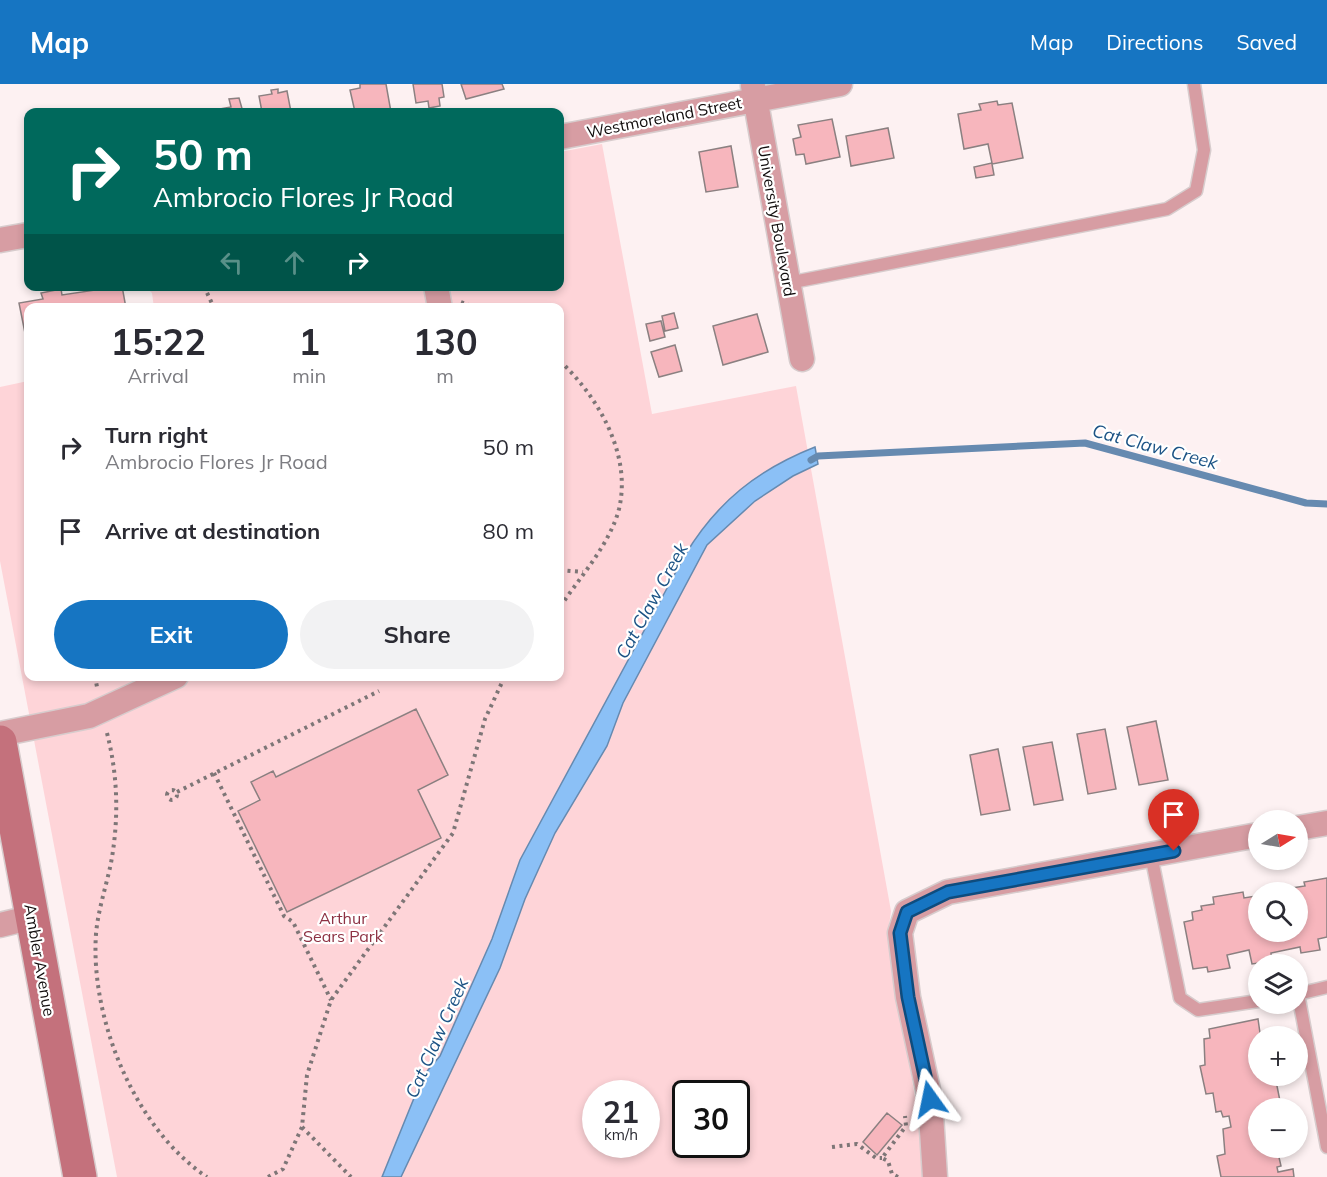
<!DOCTYPE html>
<meta charset="utf-8">
<style>
:root{--surface:#fff;--page:#f2f2f3;--text:#2b2b33;--muted:#7c7c81;--accent:#1675c2}
body{margin:0;font-family:Mulish,sans-serif;background:var(--page);color:var(--text);height:100vh;display:flex;flex-direction:column;font-size:22px;white-space:nowrap}
*{box-sizing:border-box;margin:0}
p{font-size:20px;color:var(--muted)}
.icon{flex:none;width:33px;height:33px;fill:none;stroke:currentColor;stroke-width:2;stroke-linecap:round;stroke-linejoin:round}
.map{position:relative;flex:1;overflow:hidden}
.panel{position:absolute;left:24px;top:219px;width:540px;height:378px;display:flex;flex-direction:column;background:var(--surface);border-radius:12px;box-shadow:0 3px 9px #0003}
.panel>*{flex:none}
.banner{position:absolute;left:24px;top:24px;width:540px;height:183px;border-radius:12px;box-shadow:0 3px 9px #0003;background:#00695c;color:#fff;overflow:hidden}
.needle{width:39px;rotate:79deg}
.tools{position:absolute;left:1248px;top:726px;display:grid;gap:12px}
.tools a{display:grid;place-items:center;width:60px;height:60px;border-radius:50%;background:var(--surface);box-shadow:0 3px 9px #0003;font-size:30px}
.speed{position:absolute;left:582px;top:996px;display:flex;gap:12px;font-size:30px;font-weight:700;text-align:center}
.speed>*{display:grid;place-content:center;width:78px;height:78px;border-radius:50%;background:var(--surface);box-shadow:0 3px 9px #0003;line-height:1}
.speed small{font-size:15px;font-weight:400}
.speed .limit{border:3px solid #111;border-radius:9px;background:#fff;color:#111}
.pin{position:absolute;display:grid;place-items:center;width:51px;height:51px;color:#fff;margin:-62px -26px;border-radius:50% 50% 50% 0;rotate:-45deg;box-shadow:0 0 6px #0007}
.pin .icon{rotate:45deg}
.me{position:absolute;width:66px;margin:-33px;rotate:348deg;stroke-linejoin:round;filter:drop-shadow(0 0 4px #0008)}
.turn{display:flex;align-items:center;gap:21px;height:126px;padding:0 30px;font-size:27px}
.turn .icon{width:78px;height:78px;stroke-width:2.5}
.turn b{display:block;font-size:42px;line-height:51px}
.lanes{display:flex;align-items:center;height:57px;padding:0 30px;background:#0003;justify-content:center;gap:30px;direction:ltr}
.lanes .off{opacity:.35}
.eta{display:flex;justify-content:space-evenly;align-items:center;height:102px;text-align:center}
.eta b{font-size:36px;font-weight:700;line-height:42px}
.button{display:flex;gap:12px;margin-top:auto;padding:12px 30px}
.button a{flex:1;height:69px;border-radius:36px;background:var(--accent);color:#fff;font-size:24px;font-weight:700;line-height:69px;text-align:center}
.button a+a{background:var(--page);color:var(--text)}
ul{padding:0;list-style:none}
li{display:flex;align-items:center;gap:18px;height:84px;padding:0 30px}
li div{flex:1}
li b{display:block;font-size:22px}
li em{font-style:normal}
header{display:flex;align-items:center;gap:36px;box-sizing:border-box;height:84px;padding:0 30px;background:var(--accent);color:#fff}
header strong{font-size:28px}
nav{display:flex;gap:33px;margin-inline-start:auto;font-size:21px}
.map>svg:first-child{display:block}
.green{fill:#fed4d8;fill-rule:evenodd}
.water{fill:#8bc0f6;stroke:#668ab0;stroke-width:1.5}
.lines{fill:none;stroke-linecap:round;stroke-linejoin:round}
.stream{stroke:#668ab0;stroke-width:7}
.building{fill:#f7b6bd;stroke:#8b8081;stroke-width:1.5}
.service-casing{stroke:#d7cccd;stroke-width:15}
.minor-casing{stroke:#d7cccd;stroke-width:27}
.secondary-casing{stroke:#d7cccd;stroke-width:36}
.path{stroke:#7e7677;stroke-width:4;stroke-dasharray:3 4.5;stroke-linecap:butt}
.service{stroke:#d79da3;stroke-width:12}
.minor{stroke:#d79da3;stroke-width:24}
.secondary{stroke:#c4717c;stroke-width:33}
.route-casing{stroke:#0e4c7e;stroke-width:15}
.route{stroke:#1675c2;stroke-width:10}
.labels{text-anchor:middle;stroke-width:4.5;stroke-linejoin:round;paint-order:stroke}
.street-label{font-size:16px;fill:#100c0c;stroke:#fff}
.park-label{font-size:16px;fill:#8d3143;stroke:#fff}
.water-label{font-size:18px;font-style:italic;fill:#1c5385;stroke:#fff}
</style>
<header>
<strong>Map</strong>
<nav><a>Map</a><a>Directions</a><a>Saved</a></nav>
</header>
<div class="map">
<svg width="1327" height="1093" viewBox="0 0 1327 1093">
<rect width="100%" height="100%" fill="#fdf1f2"/>
<!-- green -->
<path class="green" d="M602 60 652 330 796 302 891 827 888 849 928 1093H117L0 477V303L28 297V592H560V224H154L152 209 146 203 560 202V68ZM596 1010H646V1060H596ZM686 1010H736V1060H686Z"/>
<!-- water -->
<path class="water" d="M815 363 818 380 793 392 755 417 707 461 623 619 607 662 555 749 525 815 500 884 401 1093H382L423 992 440 972 492 855 520 776 685 471C717 418 757 386 815 363Z"/>
<g class="lines">
<!-- stream -->
<path class="stream" d="M811 376 818 372 1085 359 1306 419 1327 420"/>
</g>
<!-- building -->
<path class="building" d="M360 0H386L391 28H355L350 6 360 4Z
M413 0H442L444 13 439 14 440 22 429 24 428 17 416 19Z
M461 0H502L504 5 466 15Z
M278 5V9L287 7 291 28H262L259 12 272 10 271 6Z
M239 14 243 28H203L231 23 229 15Z
M997 17 998 21 1012 19 1023 74 992 80 994 91 976 94 974 83 992 79 988 60 964 65 958 30 981 26 979 20Z
M832 35 840 73 806 80 804 70 796 71 793 55 801 53 798 41Z
M888 44 894 74 851 82 846 52Z
M731 62 738 103 706 108 699 68Z
M122 202 126 224H28V264L19 219 43 215 41 209 61 205 62 211Z
M674 229 678 244 665 247 662 232Z
M757 230 768 268 723 281 713 242Z
M661 237 665 253 650 257 646 240Z
M675 261 682 287 659 293 651 268Z
M416 625 448 691 418 706 441 754 287 828 238 727 260 716 251 698 273 687 276 693Z
M1156 637 1168 696 1139 701 1127 643Z
M1105 645 1116 705 1088 710 1077 650Z
M1052 658 1063 716 1034 721 1023 663Z
M998 665 1010 726 981 731 970 671Z
M1327 794V853L1318 855 1320 866 1301 869 1300 863 1271 869 1272 877 1252 880 1249 866 1227 871 1230 884 1208 888 1207 883 1193 885 1184 838 1193 836 1192 828 1202 826 1201 822 1214 820 1213 813 1243 808 1244 814 1256 812 1258 815V848H1298V808H1292V804L1305 802 1304 798Z
M1258 935 1260 949 1266 948 1267 952H1258V992H1263V995L1275 992 1280 1017 1276 1018 1277 1024H1258V1064H1285L1274 1066 1275 1069H1278L1281 1082 1277 1083 1278 1088 1293 1085 1294 1093H1221L1217 1072 1225 1070 1223 1045 1231 1043 1229 1032 1223 1033 1221 1027 1216 1028 1213 1009 1206 1010 1200 982 1205 981 1204 955 1210 954 1209 945Z
M887 1029 902 1041 877 1071 863 1058Z"/>
<g class="lines">
<!-- service casing -->
<g class="service-casing">
<path id="service" d="M788 199 1167 125 1196 107 1204 66 1194 0
M1151 771 1180 914 1198 926 1258 917
M1298 910 1327 1063
M1298 910 1327 903"/>
</g>
<!-- minor casing -->
<g class="minor-casing">
<path id="minor" d="M753 2 802 275
M560 53 840 0
M0 156 28 151
M436 202 440 224
M0 650 89 632 176 592
M1298 744 1327 739
M0 841 33 833
M935 1093 930 1015 908 913 900 849 907 828 948 808 1258 751"/>
</g>
<!-- secondary casing -->
<g class="secondary-casing">
<path id="secondary" d="M0 658 80 1093"/>
</g>
<!-- path -->
<path class="path" d="M204 202 214 224
M461 218 477 224
M560 277C598 313 632 370 619 425 610 460 580 493 560 523
M560 486 583 488
M95 592 97 603
M107 649C118 692 119 735 111 779 106 803 98 826 96 850 90 935 135 1045 207 1093
M214 689 284 832 293 838 331 916
M167 711a5 5 0 1 1 10 0a5 5 0 1 1-10 0Z
M177 708 379 607
M302 1043 351 1093
M832 1063 857 1060 876 1074H882
M268 1093 283 1085 302 1043 307 991 331 916 453 749 485 635 505 592
M898 1093 892 1090 888 1077 882 1074 906 1042 905 1032"/>
<!-- service -->
<use href="#service" class="service"/>
<!-- minor -->
<use href="#minor" class="minor"/>
<!-- secondary -->
<use href="#secondary" class="secondary"/>
</g>
<g class="lines">
<!-- route casing -->
<g class="route-casing">
<path id="route" d="M930 1015 908 913 900 849 907 828 948 808 1174 767"/>
</g>
<!-- route -->
<use href="#route" class="route"/>
</g>
<g class="labels">
<!-- street labels -->
<g class="street-label">
<text transform="translate(664 33) rotate(-11)" y="6">Westmoreland Street</text>
<text transform="translate(777 137) rotate(80)" y="6">University Boulevard</text>
<text transform="translate(40 876) rotate(80)" y="6">Ambler Avenue</text>
</g>
<!-- park labels -->
<g class="park-label">
<text x="343" y="840">Arthur<tspan x="343" dy="18">Sears Park</tspan></text>
</g>
<!-- water labels -->
<g class="water-label">
<text transform="translate(1155 363) rotate(15)" y="6">Cat Claw Creek</text>
<text transform="translate(652 517) rotate(-61)" y="6">Cat Claw Creek</text>
<text transform="translate(437 954) rotate(-66)" y="6">Cat Claw Creek</text>
</g>
</g>
</svg>
<div class="tools">
<a><svg class="needle" viewBox="-14 -14 28 28"><path d="M0-13l5 13h-10z" fill="#e53935"/><path d="M0 13l5-13h-10z" fill="#7c7c81"/></svg></a>
<a><svg class="icon" aria-label="search" viewBox="0 0 24 24"><circle cx="10" cy="10" r="6"/><path d="M15 15l6 6"/></svg></a>
<a><svg class="icon" aria-label="layers" viewBox="0 0 24 24"><path d="M12 4l9 5-9 5-9-5zM3 14l9 5 9-5"/></svg></a>
<a>+</a>
<a>−</a>
</div>
<div class="speed"><div>21<small>km/h</small></div><div class="limit">30</div></div>
<div class="pin" style="left:1174px;top:767px;background:#d93025"><svg class="icon" aria-label="arrive" viewBox="0 0 24 24"><path d="M6 21V4h12l-3 4 3 4H6"/></svg></div>
<svg class="me" style="left:930px;top:1015px" viewBox="-20 -20 40 40"><path d="M0-17L14 15 0 8-14 15z" fill="#1675c2" stroke="#fff" stroke-width="4"/></svg>
<div class="banner">
<div class="turn"><svg class="icon" aria-label="right" viewBox="0 0 24 24"><path d="M7 20v-9h11M14 6l5 5-5 5"/></svg><div><b>50 m</b>Ambrocio Flores Jr Road</div></div>
<div class="lanes"><svg class="icon off" aria-label="left" viewBox="0 0 24 24"><path d="M17 20v-9H6M10 6l-5 5 5 5"/></svg><svg class="icon off" aria-label="ahead" viewBox="0 0 24 24"><path d="M12 20V5M6 11l6-6 6 6"/></svg><svg class="icon" aria-label="right" viewBox="0 0 24 24"><path d="M7 20v-9h11M14 6l5 5-5 5"/></svg></div>
</div>
<section class="panel">
<div class="eta">
<div><b>15:22</b><p>Arrival</p></div>
<div><b>1</b><p>min</p></div>
<div><b>130</b><p>m</p></div>
</div>
<ul>
<li><svg class="icon" aria-label="right" viewBox="0 0 24 24"><path d="M7 20v-9h11M14 6l5 5-5 5"/></svg><div><b>Turn right</b><p>Ambrocio Flores Jr Road</p></div><em>50 m</em></li>
<li><svg class="icon" aria-label="arrive" viewBox="0 0 24 24"><path d="M6 21V4h12l-3 4 3 4H6"/></svg><div><b>Arrive at destination</b></div><em>80 m</em></li>
</ul>
<div class="button"><a>Exit</a><a>Share</a></div>
</section>
</div>
